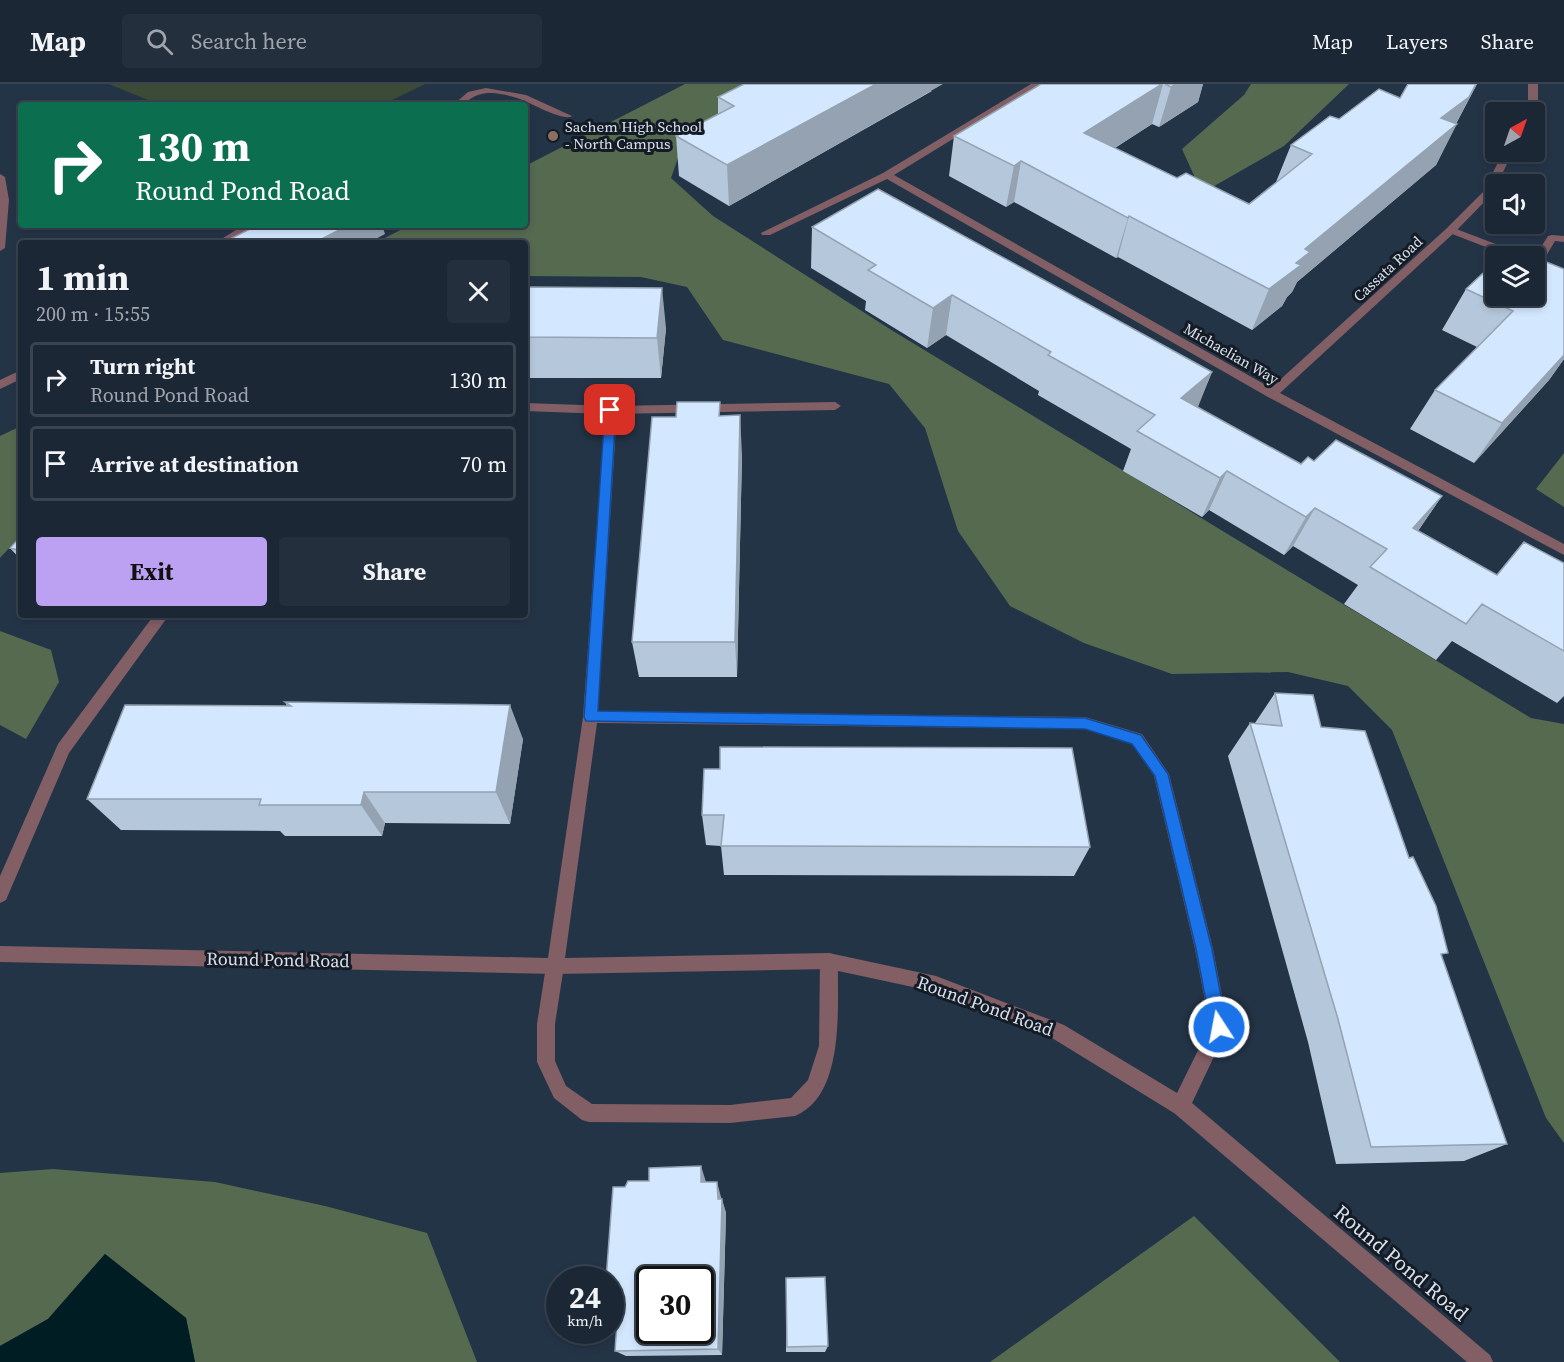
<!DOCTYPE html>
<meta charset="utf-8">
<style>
:root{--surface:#1b2735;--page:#242f3d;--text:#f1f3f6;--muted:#a0a5ad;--line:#394450;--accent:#bca0f2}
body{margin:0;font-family:"Source Serif 4",serif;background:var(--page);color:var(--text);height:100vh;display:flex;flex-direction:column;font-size:22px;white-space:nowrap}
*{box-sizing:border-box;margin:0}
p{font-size:20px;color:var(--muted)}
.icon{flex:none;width:33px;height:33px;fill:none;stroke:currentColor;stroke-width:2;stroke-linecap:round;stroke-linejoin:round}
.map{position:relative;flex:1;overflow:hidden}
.panel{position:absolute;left:18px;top:156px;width:510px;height:378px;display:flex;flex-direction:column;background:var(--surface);border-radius:6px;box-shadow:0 3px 9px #0003,0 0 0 2px var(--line)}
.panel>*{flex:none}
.banner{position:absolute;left:18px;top:18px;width:510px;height:126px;border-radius:6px;box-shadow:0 3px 9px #0003,0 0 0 2px var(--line);background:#0b6e4f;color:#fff;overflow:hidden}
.needle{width:39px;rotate:40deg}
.controls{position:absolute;left:1485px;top:18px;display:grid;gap:12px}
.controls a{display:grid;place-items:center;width:60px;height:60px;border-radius:6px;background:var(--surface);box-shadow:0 3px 9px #0003,0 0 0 2px var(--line);font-size:30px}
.speed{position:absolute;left:546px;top:1182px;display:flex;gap:12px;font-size:30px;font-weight:700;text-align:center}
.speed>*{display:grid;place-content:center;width:78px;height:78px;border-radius:50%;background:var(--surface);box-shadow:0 3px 9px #0003,0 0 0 2px var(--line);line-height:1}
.speed small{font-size:15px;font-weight:400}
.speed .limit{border:3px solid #111;border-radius:9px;background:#fff;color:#111}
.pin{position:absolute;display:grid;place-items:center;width:51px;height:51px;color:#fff;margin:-26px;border-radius:12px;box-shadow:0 3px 9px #0006}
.me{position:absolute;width:66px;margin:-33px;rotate:349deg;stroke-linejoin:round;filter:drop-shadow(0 0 4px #0008)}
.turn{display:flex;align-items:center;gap:21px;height:126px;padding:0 18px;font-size:27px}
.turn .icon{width:78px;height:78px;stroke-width:2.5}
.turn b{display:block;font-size:42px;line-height:51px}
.round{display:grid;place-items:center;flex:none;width:63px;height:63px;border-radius:6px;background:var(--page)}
.summary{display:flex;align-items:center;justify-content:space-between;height:102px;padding:0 18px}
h1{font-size:36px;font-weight:700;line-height:45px}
.primary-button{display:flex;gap:12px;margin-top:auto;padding:12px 18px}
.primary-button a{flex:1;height:69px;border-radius:6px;background:var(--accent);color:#111;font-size:24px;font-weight:700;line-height:69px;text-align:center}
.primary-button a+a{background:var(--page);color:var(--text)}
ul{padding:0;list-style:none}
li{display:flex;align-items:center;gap:18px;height:75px;margin:0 12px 9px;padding:0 6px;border:3px solid var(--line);border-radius:6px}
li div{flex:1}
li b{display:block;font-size:22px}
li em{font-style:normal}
header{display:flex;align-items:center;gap:36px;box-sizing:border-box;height:84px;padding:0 30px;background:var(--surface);border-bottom:2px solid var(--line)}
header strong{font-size:28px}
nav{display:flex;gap:33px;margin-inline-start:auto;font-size:21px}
.search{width:420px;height:54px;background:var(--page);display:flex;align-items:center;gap:15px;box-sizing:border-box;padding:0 21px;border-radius:6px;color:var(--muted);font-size:22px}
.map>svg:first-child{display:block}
.green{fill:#3b4b36}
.forest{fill:#566a50}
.water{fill:#001d24}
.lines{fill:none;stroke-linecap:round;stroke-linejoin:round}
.lane{fill:#825e65;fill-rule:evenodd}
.street{fill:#825e65;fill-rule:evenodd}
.wall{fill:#b5c7da}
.shaded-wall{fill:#94a2b2}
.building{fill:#d3e7fe;stroke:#94a2b2;stroke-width:1.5;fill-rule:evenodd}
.route{fill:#1a73e8;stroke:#114b97;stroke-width:1.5}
.education-dot{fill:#8d6e63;stroke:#141b24;stroke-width:2}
.labels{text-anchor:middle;stroke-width:6;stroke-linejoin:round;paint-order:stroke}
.far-poi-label{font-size:15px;fill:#d8e2ee;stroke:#141b24;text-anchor:start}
.far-street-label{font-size:15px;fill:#d8e2ee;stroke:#141b24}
.street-label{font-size:18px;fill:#d8e2ee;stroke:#141b24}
.near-street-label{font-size:21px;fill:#d8e2ee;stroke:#141b24}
</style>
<header>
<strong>Map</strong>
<div class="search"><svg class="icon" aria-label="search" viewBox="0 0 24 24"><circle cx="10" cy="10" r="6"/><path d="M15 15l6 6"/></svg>Search here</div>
<nav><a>Map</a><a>Layers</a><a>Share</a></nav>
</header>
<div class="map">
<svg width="1564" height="1278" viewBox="0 0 1564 1278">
<rect width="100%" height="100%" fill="#243447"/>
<!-- green -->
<path class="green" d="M109 0H425L382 21H160Z"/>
<!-- forest -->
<path class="forest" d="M685 0H796L678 74 671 94 713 132 893 247 1531 634 1564 640V1059L1546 1034 1392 646 1348 602 1288 588 1172 590 1084 559 1010 522 958 447 925 344 889 300 723 256 687 203 641 193 525 192V159H375L410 141H525V82Z
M1251 0H1349L1284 62 1202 109 1182 65 1244 11Z
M21 342V451L0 474V352Z
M1564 369V423L1536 405Z
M0 547 51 566 59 598 26 655 0 641Z
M53 1085 215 1098 325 1122 427 1149 477 1278H195L186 1234 105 1170 48 1235 0 1262V1089Z
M1194 1132 1340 1278H990Z"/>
<!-- water -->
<path class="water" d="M105 1170 186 1234 195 1278H0V1262L48 1235Z"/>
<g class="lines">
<!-- lane -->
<path class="lane" d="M486 4 526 11 572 32C564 38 531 19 520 15 508 11 491 6 478 11 467 15 467 21 453 21L468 8Z
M0 90 5 93 9 116 5 164 0 167Z
M244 141H257L228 159H215Z
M1451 143 1522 170 1523 172H1509L1447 148 1446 146Z
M1552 151 1564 152V158L1555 157 1540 182 1534 183V174L1548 152Z
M21 286V295L0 305V296Z
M835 318 841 322 835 326 611 330 605 326 611 322Z
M829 869 835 871 838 877C837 921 846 1011 795 1032L730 1039 589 1038 582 1036 554 1014 537 978V940L546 882 549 876 555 874 561 876 564 882 555 940V977L566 1002 592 1020 730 1021 791 1014 808 996 819 962 820 877 823 871Z"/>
<!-- street -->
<path class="street" d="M1031 0H1043L894 91 1271 304 1447 144 1484 107 1503 68H1513L1492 110 1455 148 1280 309 1564 460V471L1268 313 887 95 770 151H762L761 149 883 89Z
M1528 0H1538V19L1532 28H1524L1528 19Z
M525 319 611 322 617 326 598 627 1085 633 1142 650 1169 690 1213 865 1228 943 1192 1019 1490 1271 1493 1278H1467L1174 1029 1052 954 936 908 829 885 555 890 0 878V862L548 874 583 633 605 330 525 327ZM597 639 1085 645 1132 660 1154 692 1195 865 1210 942 1177 1009 1064 941 936 892 829 869 565 874Z
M154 531H169L69 669 6 816 0 819V792L58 660Z"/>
</g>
<!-- wall -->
<path class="wall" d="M1041 0H1203L1198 18 1159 43 1152 40 1115 64 1177 94 1249 120 1276 98 1291 61 1339 35 1400 14 1408 0H1477L1456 40 1436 81 1297 198 1292 208 1287 213 1282 222 1252 246 1118 173 1116 174 1014 118 1006 123 949 92 954 52Z
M932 7 729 122 679 92 676 52 718 30V13Z
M812 143 1212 288 1197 323 1301 380 1314 377 1442 412 1418 447 1497 491 1564 479V612L1557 619 1452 557 1436 576 1344 520 1358 501 1293 462 1284 471 1209 426 1202 433 1123 387 1131 365 1038 311 1039 307 946 251 927 264 865 226 866 217 811 184Z
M1564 185V275L1549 296 1474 379 1410 345 1435 306 1477 263 1442 246 1466 205Z
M525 203 666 244 661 294H525Z
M721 332 742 371 737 593H639L632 558Z
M21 452V476L10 464Z
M1275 609 1321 643 1442 873 1507 1060 1464 1077 1336 1080 1308 958 1228 672 1250 639H1255Z
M285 618 523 655 510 740 385 739 382 752H285L280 747 121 746 87 715 287 622Z
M704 685 1090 763 1074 792 724 791 721 762 706 761 702 731Z
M706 1098 721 1113 726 1129 722 1271 626 1272 615 1267 619 1218H616L610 1214V1196L625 1103Z
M786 1204 828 1262 825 1268H786Z"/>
<!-- shaded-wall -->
<path class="shaded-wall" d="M876 0H943L729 122 727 81Z
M1163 0 1152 40 1075 89 1084 49Z
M1175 0H1203L1198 18 1159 43 1171 3Z
M1476 0H1477L1454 43 1457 40 1436 81 1297 198 1292 208 1287 213 1282 222 1252 246 1269 205 1296 179 1305 165Z
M1021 77 1014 118 1006 123 1014 82Z
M1129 132 1118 173 1116 174 1128 134Z
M349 141H388L383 144 385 150 368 159H314Z
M662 204 666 244 661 294 657 254Z
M952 211 946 251 927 264 933 224Z
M1564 271V275L1549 296 1474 379 1502 339Z
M1212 288 1196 328 1181 314Z
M740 331 742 371 737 593 735 558Z
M1227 387 1209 426 1202 433 1220 394Z
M1442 412 1415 451 1413 444Z
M1315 424 1293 462 1284 471 1306 433Z
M510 621 523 655 510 740 496 708Z
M364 708 385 739 382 752 361 721Z
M701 1082 706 1098H701Z
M717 1098 721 1113V1129L718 1115Z
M722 1115 726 1129 722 1271 718 1265Z"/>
<!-- building -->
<path class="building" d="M744 0H876L727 81 676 52 734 22 718 13Z
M1041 0H1162L1084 49 1177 94 1186 89 1249 120 1312 70 1291 61 1330 32 1339 35 1379 5 1400 14 1408 0H1476L1469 13 1441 34 1457 40 1305 165 1310 168 1296 179 1301 181 1269 205 1129 132 1128 134 1021 77 1014 82 954 52Z
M1165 0H1175L1171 3Z
M878 105 1212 288 1181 314 1301 380 1308 373 1314 377 1336 356 1442 412 1413 444 1497 491 1524 458 1564 479V567L1482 520 1466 540 1370 483 1387 465 1315 424 1306 433 1227 387 1220 394 1137 347 1155 331 1048 271 1051 268 952 211 933 224 868 186 876 181 812 143Z
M258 141H349L314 159H222Z
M1510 163 1533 172H1500Z
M1534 173 1564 185V271L1502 339 1435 306 1513 227 1466 205 1496 177V212H1534Z
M525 203 662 204 657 254 525 253Z
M677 318H720L719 332 740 331 735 558H632L652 333H676Z
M21 452V467L10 464Z
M1275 609 1313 611 1321 643 1365 647 1409 774 1413 773 1436 822 1448 869 1441 870 1507 1060 1371 1063 1338 935 1250 639 1282 642Z
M285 618 510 621 496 708H364L361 721H259L261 715H87L125 621 291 622Z
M720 663 1072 664 1090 763 721 762 724 731H702L704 685H720Z
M701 1082V1098H717L718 1115H722L718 1265 615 1267 619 1209H610V1196H606L613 1103H625L628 1097H649V1084ZM650 1196H700V1246H650Z
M825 1193 828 1262 787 1263 786 1194Z"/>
<!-- route -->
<path class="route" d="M610 323 616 326 598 627 1085 634 1141 651 1168 690 1212 865 1227 943 1224 948 1219 951 1213 948 1211 943 1196 865 1155 692 1132 660 1085 645 586 637 584 633 605 326Z"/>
<!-- markers -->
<circle class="education-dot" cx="553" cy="52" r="6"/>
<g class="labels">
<!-- far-poi labels -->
<g class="far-poi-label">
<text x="565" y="48">Sachem High School<tspan x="565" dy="17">- North Campus</tspan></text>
</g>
<!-- far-street labels -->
<g class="far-street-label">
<text transform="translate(1388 185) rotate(-43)" y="5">Cassata Road</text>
<text transform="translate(1231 270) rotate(30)" y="5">Michaelian Way</text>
</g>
<!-- street labels -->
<g class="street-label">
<text transform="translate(278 876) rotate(1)" y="6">Round Pond Road</text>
<text transform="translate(985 922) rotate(20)" y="6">Round Pond Road</text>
</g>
<!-- near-street labels -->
<g class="near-street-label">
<text transform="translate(1401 1179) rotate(40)" y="7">Round Pond Road</text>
</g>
</g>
</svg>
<div class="controls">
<a><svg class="needle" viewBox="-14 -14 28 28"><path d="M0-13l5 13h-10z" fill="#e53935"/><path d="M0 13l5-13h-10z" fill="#a0a5ad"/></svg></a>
<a><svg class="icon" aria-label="sound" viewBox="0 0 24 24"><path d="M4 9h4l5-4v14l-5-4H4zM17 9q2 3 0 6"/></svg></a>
<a><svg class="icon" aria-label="layers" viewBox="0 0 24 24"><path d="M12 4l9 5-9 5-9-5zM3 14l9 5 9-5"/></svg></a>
</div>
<div class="speed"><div>24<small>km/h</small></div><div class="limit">30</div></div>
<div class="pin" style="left:610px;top:326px;background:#d93025"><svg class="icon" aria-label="arrive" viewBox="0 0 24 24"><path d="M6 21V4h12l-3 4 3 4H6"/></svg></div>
<svg class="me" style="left:1219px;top:943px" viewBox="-20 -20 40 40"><circle r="17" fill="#1a73e8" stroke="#fff" stroke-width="3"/><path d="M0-11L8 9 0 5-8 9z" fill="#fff"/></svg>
<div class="banner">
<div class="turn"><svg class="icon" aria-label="right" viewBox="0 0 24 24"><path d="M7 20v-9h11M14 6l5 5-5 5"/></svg><div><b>130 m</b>Round Pond Road</div></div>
</div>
<section class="panel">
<div class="summary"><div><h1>1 min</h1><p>200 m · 15:55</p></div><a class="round"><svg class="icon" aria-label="close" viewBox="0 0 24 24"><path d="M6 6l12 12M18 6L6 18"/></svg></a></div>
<ul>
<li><svg class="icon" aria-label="right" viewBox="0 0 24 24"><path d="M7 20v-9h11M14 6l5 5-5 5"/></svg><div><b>Turn right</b><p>Round Pond Road</p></div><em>130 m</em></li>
<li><svg class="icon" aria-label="arrive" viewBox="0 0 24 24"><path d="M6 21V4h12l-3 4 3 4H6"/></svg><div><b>Arrive at destination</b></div><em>70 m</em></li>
</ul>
<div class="primary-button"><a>Exit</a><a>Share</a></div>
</section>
</div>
